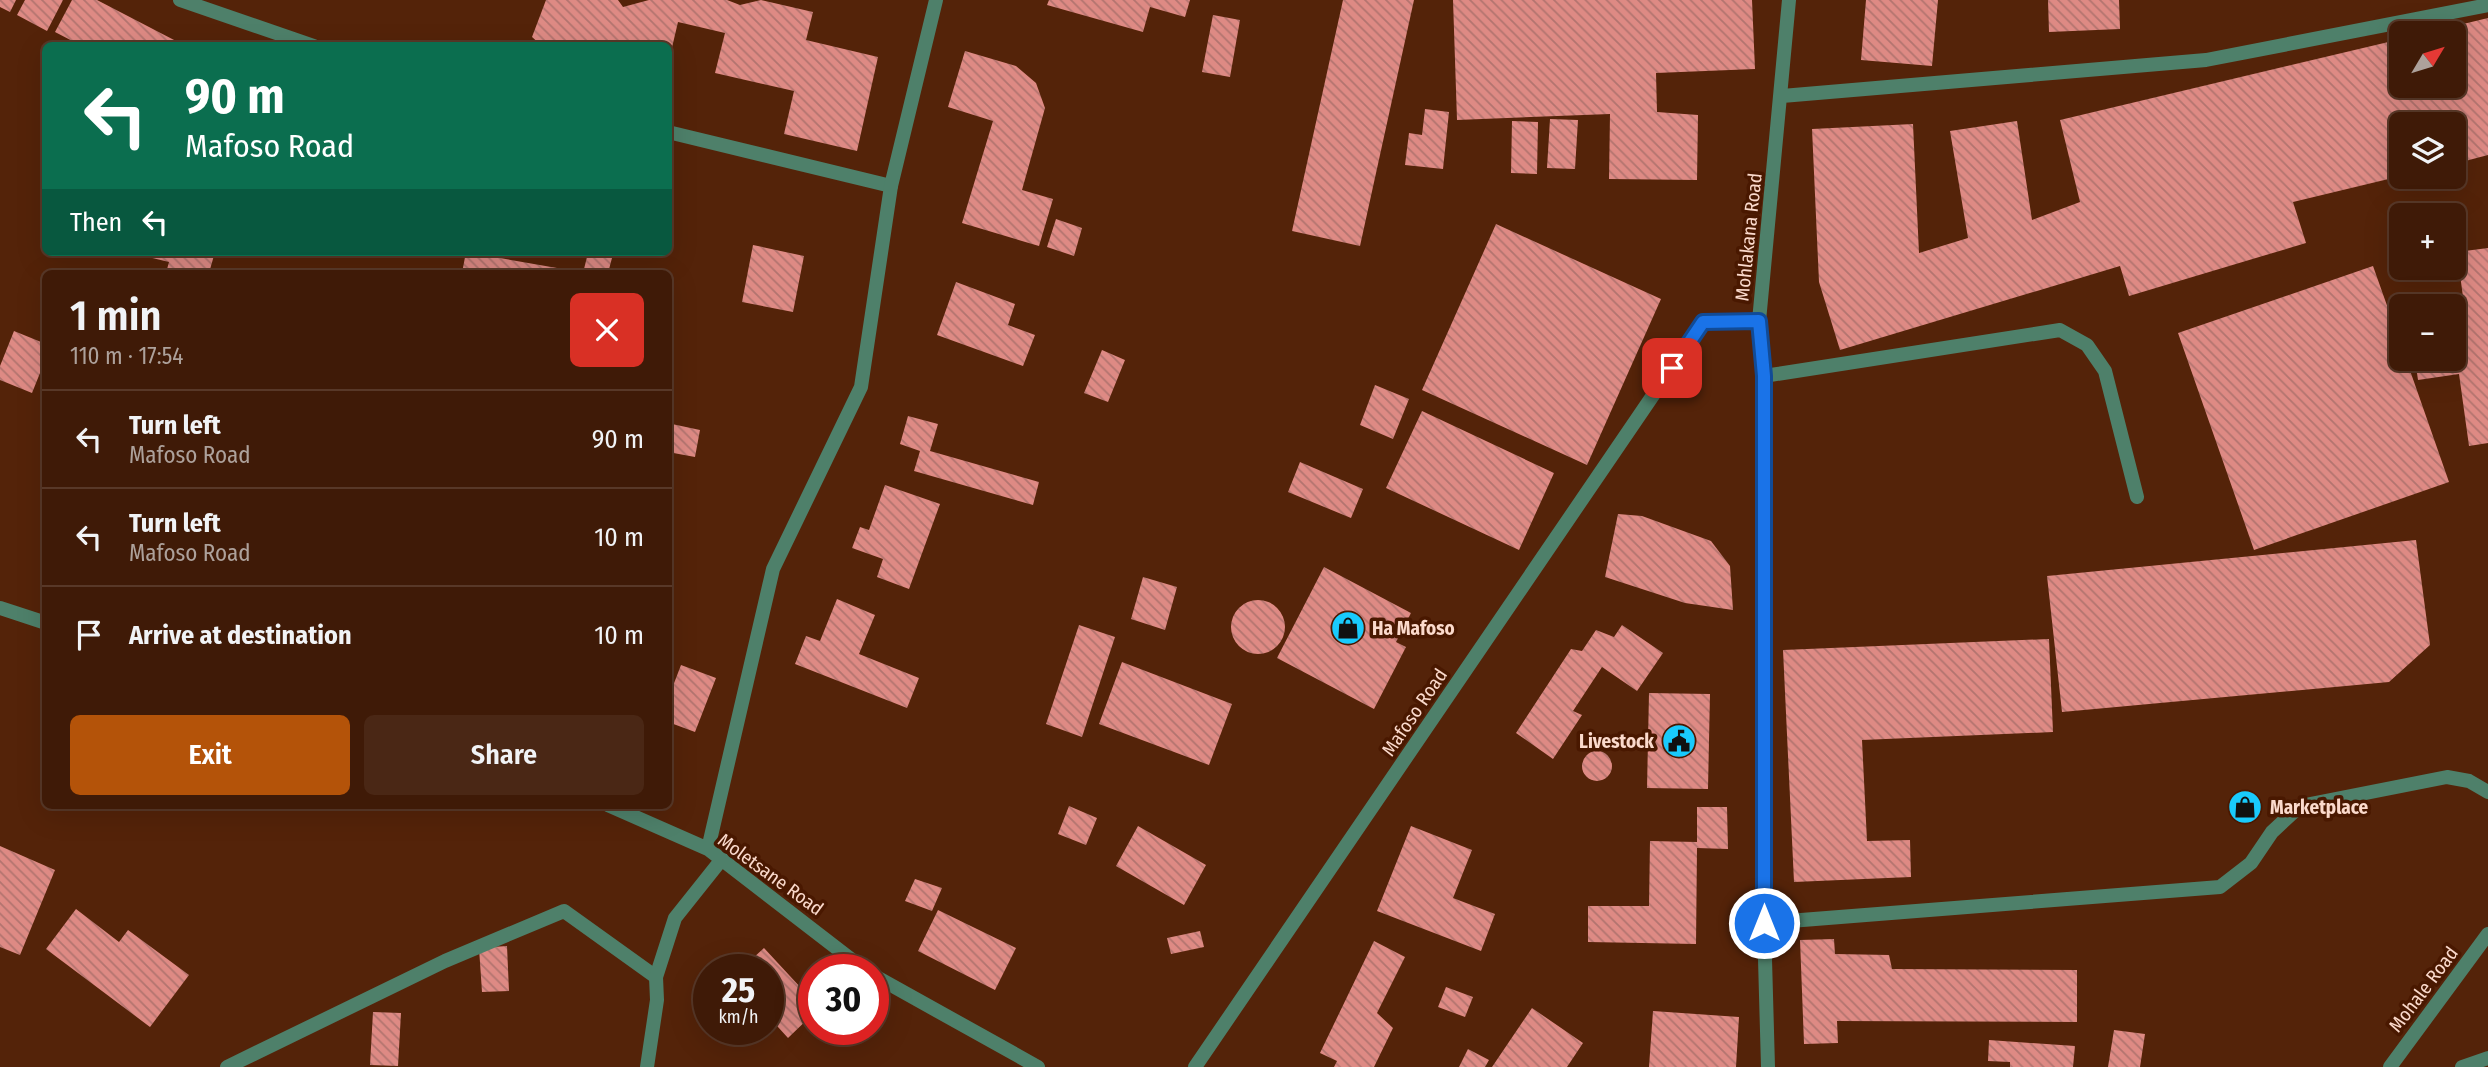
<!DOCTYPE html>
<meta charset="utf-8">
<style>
:root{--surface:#3f1a07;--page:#4a2715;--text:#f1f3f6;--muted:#ada19b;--line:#583828;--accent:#b45309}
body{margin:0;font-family:"Fira Sans Condensed",sans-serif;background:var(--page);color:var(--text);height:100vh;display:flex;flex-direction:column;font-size:26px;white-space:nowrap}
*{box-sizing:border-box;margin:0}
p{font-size:23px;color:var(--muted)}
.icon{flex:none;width:38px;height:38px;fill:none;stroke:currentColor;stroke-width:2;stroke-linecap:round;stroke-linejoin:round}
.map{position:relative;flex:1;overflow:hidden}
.details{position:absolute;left:42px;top:270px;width:630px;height:539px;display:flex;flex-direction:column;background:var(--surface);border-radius:10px;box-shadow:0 7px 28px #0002,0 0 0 2px var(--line)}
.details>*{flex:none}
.guide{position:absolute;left:42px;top:42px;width:630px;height:214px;border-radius:10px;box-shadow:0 7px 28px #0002,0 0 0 2px var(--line);background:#0b6e4f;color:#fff;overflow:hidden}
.needle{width:46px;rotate:52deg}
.buttons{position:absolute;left:2389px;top:21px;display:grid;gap:14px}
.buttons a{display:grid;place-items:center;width:77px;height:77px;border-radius:10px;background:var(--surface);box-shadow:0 7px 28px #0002,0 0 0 2px var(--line);font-size:35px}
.speed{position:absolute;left:693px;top:954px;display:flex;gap:14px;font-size:35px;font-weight:700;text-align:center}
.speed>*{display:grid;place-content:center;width:91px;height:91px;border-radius:50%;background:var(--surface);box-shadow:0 7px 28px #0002,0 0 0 2px var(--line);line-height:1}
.speed small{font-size:18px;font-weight:400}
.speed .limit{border:10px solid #d22;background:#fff;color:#111}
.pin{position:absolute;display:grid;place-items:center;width:60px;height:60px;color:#fff;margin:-30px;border-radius:14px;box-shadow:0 4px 10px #0006}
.me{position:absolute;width:77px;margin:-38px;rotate:0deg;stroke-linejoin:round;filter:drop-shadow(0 0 5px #0008)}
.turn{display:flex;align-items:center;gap:24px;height:147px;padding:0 28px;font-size:32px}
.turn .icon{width:91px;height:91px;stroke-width:2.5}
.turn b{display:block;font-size:49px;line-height:60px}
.then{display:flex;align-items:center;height:66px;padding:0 28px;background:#0003;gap:14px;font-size:26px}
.round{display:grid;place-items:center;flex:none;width:74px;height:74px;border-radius:10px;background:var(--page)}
.overview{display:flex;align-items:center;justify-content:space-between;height:119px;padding:0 28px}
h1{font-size:42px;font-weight:600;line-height:52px}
.action{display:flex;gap:14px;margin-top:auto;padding:14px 28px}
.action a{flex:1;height:80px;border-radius:10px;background:var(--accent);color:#fff;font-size:28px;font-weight:600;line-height:80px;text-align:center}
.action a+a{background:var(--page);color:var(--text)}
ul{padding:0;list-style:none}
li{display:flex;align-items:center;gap:21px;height:98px;padding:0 28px;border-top:2px solid var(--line)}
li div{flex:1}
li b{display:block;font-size:26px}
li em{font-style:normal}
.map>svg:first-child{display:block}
.building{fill:url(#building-back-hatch)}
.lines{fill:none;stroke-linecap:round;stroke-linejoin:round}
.lane{stroke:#4e806a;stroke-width:14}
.street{stroke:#4e806a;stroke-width:14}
.route-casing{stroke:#114b97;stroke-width:18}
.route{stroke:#1a73e8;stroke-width:12}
.labels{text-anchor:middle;stroke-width:7;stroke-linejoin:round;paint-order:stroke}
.street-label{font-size:19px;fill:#fbdacc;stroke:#491800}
.poi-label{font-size:19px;font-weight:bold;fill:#fbdacc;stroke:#491800;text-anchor:start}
</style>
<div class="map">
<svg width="2488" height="1067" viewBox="0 0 2488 1067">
<defs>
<pattern id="building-back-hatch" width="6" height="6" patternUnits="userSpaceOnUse" patternTransform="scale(1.75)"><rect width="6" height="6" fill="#de8a84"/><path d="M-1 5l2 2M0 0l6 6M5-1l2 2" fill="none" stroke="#b2746f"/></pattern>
</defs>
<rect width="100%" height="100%" fill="#542309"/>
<!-- building -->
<path class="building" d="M0 0H16L10 12 0 7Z
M25 0H63L47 31 17 15Z
M72 0H97L176 41 174 46H82L55 32Z
M546 0H618L623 7 649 0H727L740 5 761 0 813 12 806 40 878 57 857 151 784 134 794 91 715 73 725 33 678 22 670 56 668 46H542L532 37Z
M1049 0H1190L1185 17 1150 7 1143 32 1047 5Z
M1343 0H1414L1360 246 1292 231Z
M1453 0H1752L1755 69 1656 73 1657 112 1698 115 1697 180 1609 179 1610 114 1457 120Z
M1866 0H1938L1932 66 1861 60Z
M2048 0H2119L2120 29 2049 32Z
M1213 15 1240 20 1230 77 1202 72Z
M2488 18V155L2454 164V124H2401V176L2293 202 2306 243 2129 296 2120 266 1840 350 1819 282 1812 129 1913 124 1919 253 1968 238 1950 131 2017 121 2032 220 2080 202 2060 120 2401 39V86H2454V33L2430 32Z
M965 51 1016 66 1036 83 1045 108 1022 190 1053 199 1039 246 962 223 993 121 948 107Z
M1425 109 1449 112 1443 169 1405 165 1409 133 1422 135Z
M1550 119 1578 120 1575 169 1547 168Z
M1512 121 1538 122 1537 174 1511 173Z
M1056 219 1082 228 1074 256 1047 247Z
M1496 224 1661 299 1587 465 1422 390Z
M753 245 804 256 793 312 742 302Z
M2488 248V443L2469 446 2459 374 2418 380 2415 359H2454V314L2465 312 2457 252Z
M149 252H215L209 273H166L169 262 148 257Z
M466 252H501L500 258 557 268 556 273H462Z
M588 253 612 258 608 273H583Z
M2373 266 2401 345V359H2406L2449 482 2254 550 2178 333Z
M956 282 1015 304 1008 325 1035 335 1023 366 937 335Z
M14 331 46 344V358L32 393 0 380V366Z
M1102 350 1125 360 1108 402 1084 393Z
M1375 385 1409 399 1393 439 1360 425Z
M1422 411 1554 473 1519 550 1386 488Z
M908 416 938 424 930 451 1039 482 1033 505 914 471 920 451 900 444Z
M672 424 700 430 695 457 668 452Z
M1300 462 1363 489 1351 518 1288 492Z
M885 485 940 504 909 589 877 577 883 559 852 548 860 527 869 530Z
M1618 514 1642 516 1711 541 1730 566 1733 610 1685 603 1605 577Z
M2416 540 2430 645 2389 682 2062 712 2047 576Z
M1324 567 1411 613 1396 642 1406 647 1374 709 1277 658Z
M1143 577 1177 587 1165 630 1131 619Z
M837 599 875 615 859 654 919 678 907 708 795 664 806 636 820 641Z
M1231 627a27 27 0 1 1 54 0a27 27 0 1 1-54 0Z
M1079 625 1115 637 1082 737 1046 724Z
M1622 625 1663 653 1637 691 1602 667 1573 711 1582 715 1553 759 1516 733 1571 649 1582 651 1596 630 1614 637Z
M2049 639 2053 732 1862 740 1867 841 1910 840 1911 877 1794 882 1783 650Z
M1122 662 1232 704 1209 765 1099 724Z
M681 665 716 678 695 732 668 722V699Z
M1649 693 1710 694 1708 789 1647 788Z
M1582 766a15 15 0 1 1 30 0a15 15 0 1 1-30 0Z
M1069 806 1097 818 1086 845 1058 834Z
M1697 807H1727L1728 849 1697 848 1696 944 1588 942V906H1649L1650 841 1697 842Z
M1138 826 1206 865 1184 905 1116 866Z
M1411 826 1472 850 1453 898 1495 914 1481 951 1377 911Z
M0 846 55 870 20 955 0 947Z
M915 879 942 888 932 911 905 901Z
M76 909 119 942 128 930 189 975 150 1027 46 949Z
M938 910 1016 948 995 990 918 951Z
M1200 931 1204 947 1171 954 1167 938Z
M1834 939 1835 954 1889 955 1892 969 2077 970V1022L1837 1021 1838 1043 1804 1044 1800 940Z
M1374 941 1405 957 1377 1013 1393 1028 1374 1067H1334L1337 1061 1320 1053Z
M507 946 509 991 482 992 479 948Z
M764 948 814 1002V1013L788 1038 768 1016V970H740Z
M1446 987 1473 997 1465 1017 1438 1007Z
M1532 1008 1583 1043 1567 1067H1492Z
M1653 1011 1739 1017 1736 1067H1649Z
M373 1012 401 1013 398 1066 370 1065Z
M2114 1030 2145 1034 2140 1067H2108Z
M1989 1040 2075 1046 2073 1067H2010V1062L1988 1061Z
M1468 1049 1489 1060 1485 1067H1459Z"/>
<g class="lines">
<!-- lane -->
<path class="lane" d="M180 0 314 46
M668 132 891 186
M1764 376 2060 330 2087 345 2105 371 2137 497
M1764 923 2220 887 2251 863 2272 832 2300 806 2447 777 2469 781 2488 792
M227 1067 445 961 564 911 656 977
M2462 1067 2488 1058"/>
<!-- street -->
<path class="street" d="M1782 96 2206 60 2488 5
M0 608 46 623
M608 805 708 849 865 970
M708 849 773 569 861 387 891 186 936 0
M873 975 1038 1067
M647 1067 657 1000 656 977 675 918 722 859
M1195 1067 1703 322 1759 321
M1768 1067 1764 923V376L1759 321 1789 0
M2390 1067 2488 934"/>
</g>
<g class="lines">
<!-- route casing -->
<g class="route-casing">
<path id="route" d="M1672 368 1703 322 1759 321 1764 376V923"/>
</g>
<!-- route -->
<use href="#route" class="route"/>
</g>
<!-- icons -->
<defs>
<g id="shop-disc" transform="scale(1.75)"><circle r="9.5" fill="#19cafc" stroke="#491800"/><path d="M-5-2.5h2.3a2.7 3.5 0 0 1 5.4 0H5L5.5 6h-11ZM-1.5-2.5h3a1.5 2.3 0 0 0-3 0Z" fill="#111"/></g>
<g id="civic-disc" transform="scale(1.75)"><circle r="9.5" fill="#19cafc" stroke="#491800"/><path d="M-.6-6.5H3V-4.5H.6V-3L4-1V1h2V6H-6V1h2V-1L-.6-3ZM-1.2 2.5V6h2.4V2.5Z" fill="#111"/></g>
</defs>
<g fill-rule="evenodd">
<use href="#shop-disc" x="1348" y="628"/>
<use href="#civic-disc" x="1679" y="741"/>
<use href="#shop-disc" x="2245" y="807"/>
</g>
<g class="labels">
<!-- street labels -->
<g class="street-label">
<text transform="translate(1748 237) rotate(-84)" y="7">Mohlakana Road</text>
<text transform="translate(1414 712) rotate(-56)" y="7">Mafoso Road</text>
<text transform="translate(771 874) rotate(36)" y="7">Moletsane Road</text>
<text transform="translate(2423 989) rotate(-53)" y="7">Mohale Road</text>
</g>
<!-- poi labels -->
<g class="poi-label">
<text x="1372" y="635">Ha Mafoso</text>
<text x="1654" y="748" text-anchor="end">Livestock</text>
<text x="2270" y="814">Marketplace</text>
</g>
</g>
</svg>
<div class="buttons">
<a><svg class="needle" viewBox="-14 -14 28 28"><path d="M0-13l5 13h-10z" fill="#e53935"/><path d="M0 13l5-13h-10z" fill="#ada19b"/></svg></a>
<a><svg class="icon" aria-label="layers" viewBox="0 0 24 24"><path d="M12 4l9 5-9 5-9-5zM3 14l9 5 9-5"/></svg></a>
<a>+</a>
<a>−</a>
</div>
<div class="speed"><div>25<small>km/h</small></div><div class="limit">30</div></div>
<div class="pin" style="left:1672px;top:368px;background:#d93025"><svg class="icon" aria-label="arrive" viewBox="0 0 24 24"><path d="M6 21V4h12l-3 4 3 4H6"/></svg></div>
<svg class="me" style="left:1764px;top:923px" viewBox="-20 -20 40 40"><circle r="17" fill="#1a73e8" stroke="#fff" stroke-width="3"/><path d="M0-11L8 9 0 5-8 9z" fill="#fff"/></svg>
<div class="guide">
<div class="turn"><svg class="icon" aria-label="left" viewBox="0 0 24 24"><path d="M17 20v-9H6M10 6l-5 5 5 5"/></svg><div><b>90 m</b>Mafoso Road</div></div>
<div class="then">Then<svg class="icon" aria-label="left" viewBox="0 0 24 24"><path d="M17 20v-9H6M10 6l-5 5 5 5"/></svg></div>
</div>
<section class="details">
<div class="overview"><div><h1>1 min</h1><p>110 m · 17:54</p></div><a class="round" style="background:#d93025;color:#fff"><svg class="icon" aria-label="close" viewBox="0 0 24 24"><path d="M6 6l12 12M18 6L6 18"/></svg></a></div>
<ul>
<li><svg class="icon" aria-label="left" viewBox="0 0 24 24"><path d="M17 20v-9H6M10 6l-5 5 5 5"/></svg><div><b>Turn left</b><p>Mafoso Road</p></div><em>90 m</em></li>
<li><svg class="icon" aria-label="left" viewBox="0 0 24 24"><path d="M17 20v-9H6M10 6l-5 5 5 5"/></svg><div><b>Turn left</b><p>Mafoso Road</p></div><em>10 m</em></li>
<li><svg class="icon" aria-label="arrive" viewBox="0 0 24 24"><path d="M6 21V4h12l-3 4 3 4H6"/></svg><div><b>Arrive at destination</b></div><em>10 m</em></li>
</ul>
<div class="action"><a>Exit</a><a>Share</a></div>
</section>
</div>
